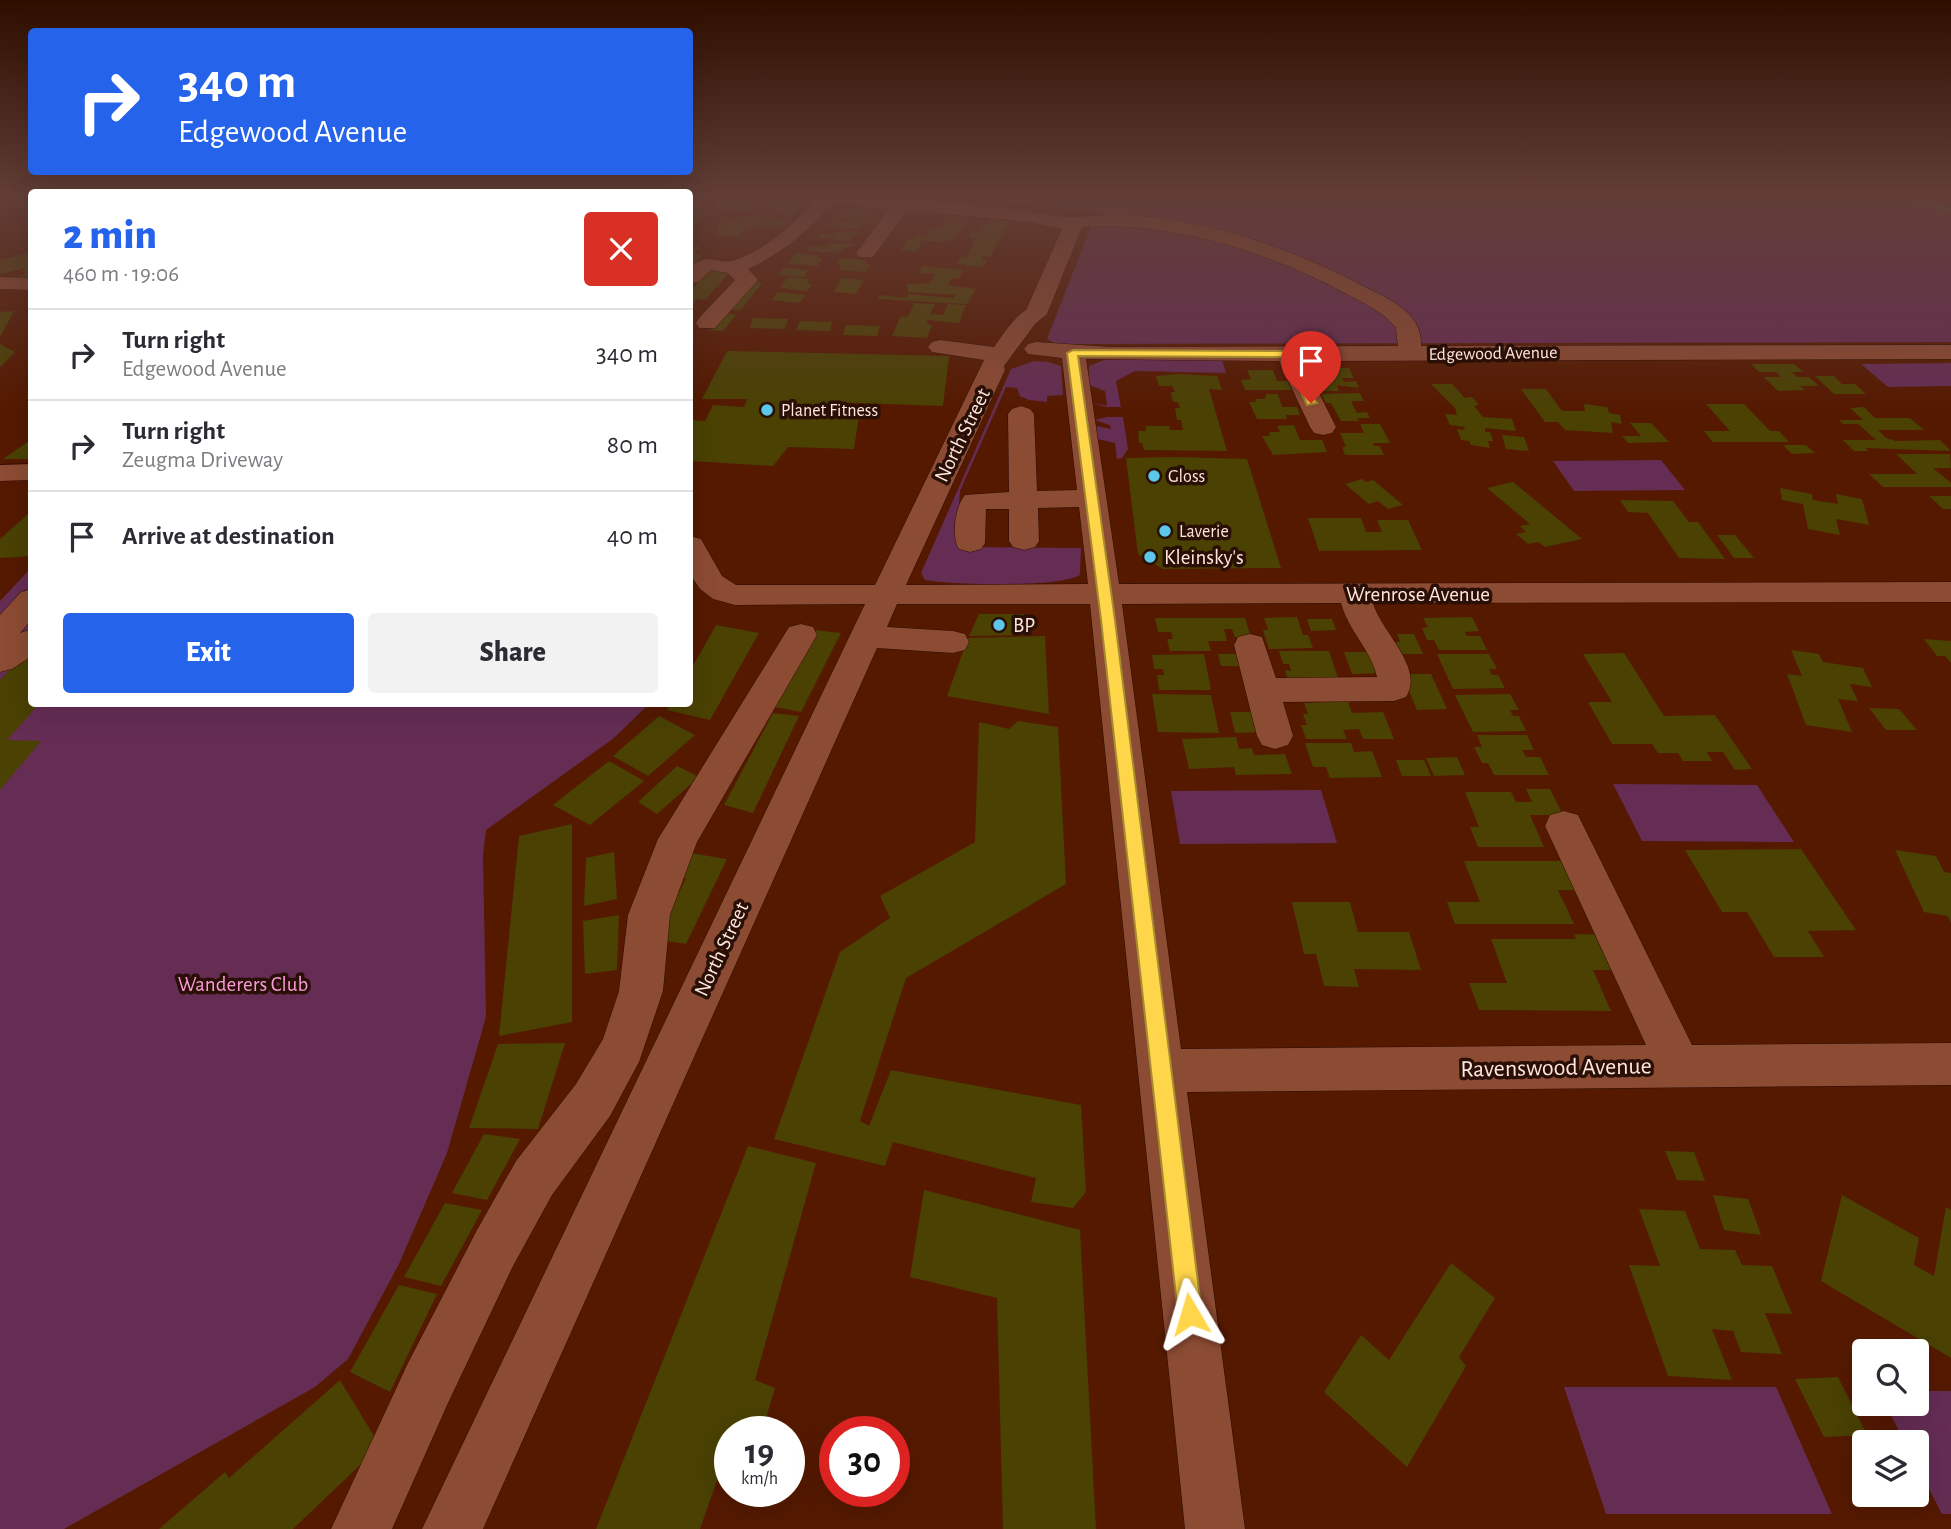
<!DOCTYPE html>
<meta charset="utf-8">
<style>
:root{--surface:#fff;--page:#f2f2f3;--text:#2b2b33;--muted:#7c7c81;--line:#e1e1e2;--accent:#2563eb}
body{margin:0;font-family:"Alegreya Sans",sans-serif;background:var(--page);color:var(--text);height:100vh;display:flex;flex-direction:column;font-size:26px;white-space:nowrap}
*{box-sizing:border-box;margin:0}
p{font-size:23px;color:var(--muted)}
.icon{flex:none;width:38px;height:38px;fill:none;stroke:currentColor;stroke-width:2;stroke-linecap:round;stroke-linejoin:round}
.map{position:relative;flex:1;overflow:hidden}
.panel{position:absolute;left:28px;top:189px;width:665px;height:518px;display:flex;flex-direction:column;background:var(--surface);border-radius:7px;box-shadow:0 7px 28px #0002}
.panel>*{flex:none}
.banner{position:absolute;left:28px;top:28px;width:665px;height:147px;border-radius:7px;box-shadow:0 7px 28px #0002;background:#2563eb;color:#fff;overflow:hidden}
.buttons{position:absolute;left:1852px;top:1339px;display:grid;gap:14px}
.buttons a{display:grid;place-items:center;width:77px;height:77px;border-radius:7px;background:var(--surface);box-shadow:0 7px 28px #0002;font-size:35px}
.speed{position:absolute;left:714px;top:1416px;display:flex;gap:14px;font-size:35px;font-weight:700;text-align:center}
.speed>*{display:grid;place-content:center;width:91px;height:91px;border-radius:50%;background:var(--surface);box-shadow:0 7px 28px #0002;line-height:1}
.speed small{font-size:18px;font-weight:400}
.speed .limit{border:10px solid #d22;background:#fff;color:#111}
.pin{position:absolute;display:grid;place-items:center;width:60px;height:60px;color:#fff;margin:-72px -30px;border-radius:50% 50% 50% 0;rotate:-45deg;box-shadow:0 0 7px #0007}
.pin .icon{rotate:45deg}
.me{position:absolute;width:77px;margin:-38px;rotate:353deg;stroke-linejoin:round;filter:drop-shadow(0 0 5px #0008)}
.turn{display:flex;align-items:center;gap:24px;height:147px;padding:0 35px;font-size:32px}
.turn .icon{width:91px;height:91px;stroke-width:2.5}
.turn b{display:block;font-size:49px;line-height:60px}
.round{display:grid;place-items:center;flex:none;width:74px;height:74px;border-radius:7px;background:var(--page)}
.headline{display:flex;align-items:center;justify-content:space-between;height:119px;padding:0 35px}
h1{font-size:42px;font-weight:800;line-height:52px;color:var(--accent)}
.cta{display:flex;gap:14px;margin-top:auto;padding:14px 35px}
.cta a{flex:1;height:80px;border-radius:7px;background:var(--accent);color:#fff;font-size:28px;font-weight:800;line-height:80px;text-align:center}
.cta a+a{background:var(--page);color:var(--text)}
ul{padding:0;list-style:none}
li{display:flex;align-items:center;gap:21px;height:91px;padding:0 35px;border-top:2px solid var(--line)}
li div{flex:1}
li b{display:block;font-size:26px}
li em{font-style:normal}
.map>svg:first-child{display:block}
.green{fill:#652d54}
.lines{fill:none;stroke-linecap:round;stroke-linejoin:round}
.stream{stroke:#238159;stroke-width:4.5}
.building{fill:#4a4103}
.minor-casing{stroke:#2c0c02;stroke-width:1}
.minor{fill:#8c4b33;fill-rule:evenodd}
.route{fill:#ffd54a;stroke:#a68a30;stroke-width:2}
.poi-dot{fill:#5cc7e8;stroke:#290f06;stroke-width:2.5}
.labels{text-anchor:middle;stroke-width:7;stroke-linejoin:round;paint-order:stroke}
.far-street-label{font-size:18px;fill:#ffe7de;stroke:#290f06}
.far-poi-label{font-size:18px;fill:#ffe7de;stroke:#290f06;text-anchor:start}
.street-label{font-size:21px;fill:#ffe7de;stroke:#290f06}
.poi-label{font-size:21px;fill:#ffe7de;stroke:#290f06;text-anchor:start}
.park-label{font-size:21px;fill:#f99ad9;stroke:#290f06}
.near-street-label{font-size:24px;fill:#ffe7de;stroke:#290f06}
</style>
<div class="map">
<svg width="1951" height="1529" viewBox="0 0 1951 1529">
<rect width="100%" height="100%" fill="#551900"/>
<!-- green -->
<path class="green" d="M1060 196H1951V342L1056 344 1047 339 1092 224H1099L1103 212 1054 208Z
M1104 360H1222L1226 373 1135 371 1116 381 1121 407H1105L1091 402 1107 406 1105 391 1089 385V366Z
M1034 361 1048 362 1061 366 1063 395 1047 396V402L1029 400 1020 396 1017 388 1006 387 960 491 956 542 959 546 967 547 1081 548 1080 575C1057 588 954 585 925 580L921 573 1011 369Z
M1951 363V386L1888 387 1861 364Z
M1107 417H1123L1128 449 1122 458 1117 459 1115 443 1097 439 1096 426 1111 429 1110 425 1095 420Z
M1661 460 1685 490 1574 491 1553 461Z
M31 568 32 704H649L614 738 486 830 483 855 486 1017 447 1153 399 1264 348 1359 315 1387 64 1529H0V601Z
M1613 784 1757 785 1794 842 1642 841Z
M1321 790 1337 843 1180 844 1171 791Z
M1564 1387H1776L1832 1514H1606Z
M1916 1391H1951V1514H1942L1916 1464V1442H1905L1885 1404H1916Z"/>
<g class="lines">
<!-- stream -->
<path class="stream" d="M1894 196 1951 210"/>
</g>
<!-- building -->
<path class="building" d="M745 196 759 197 748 212 717 208 723 203 737 204Z
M1002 196H1036L1032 204 1000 200Z
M782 199 797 200 791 208H799L794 215 769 213Z
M690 203 705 205 699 210 711 211 698 224 690 223Z
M855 210H868L880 211 878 213H871L866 219 836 216 839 212 853 213Z
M745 216 790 220 784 228 759 225 746 228 738 237 713 235 725 222Z
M988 220 1009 222 990 257 983 256 981 260H987L984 267 956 264 961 258H966L976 239 968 238 971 232 980 233Z
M847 221 860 220 872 221 870 224 863 223 857 229 827 226 831 222 845 223Z
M948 221 965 223 954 239H948L946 242 922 241 916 252 901 250 909 238 913 239 916 235 926 236 932 228 943 229Z
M838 232 850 231 863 233 861 235H854L848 241 817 238 821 234 836 235Z
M828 244 841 243 854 244 852 247H844L838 253 807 251 810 246 825 247Z
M690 245 701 246 693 255H702L693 265 690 264Z
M32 252V280L15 279 26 272H20L26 268 0 274V260Z
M795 253 820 255 817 259H822L818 266 788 264Z
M842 258 867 261 865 264H870L865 272 839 270 841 265 837 264Z
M922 266 963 270 959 278H952L948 285 976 289 967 304 877 299 880 295 906 298 908 294 953 298 955 295 908 292 907 284 930 283 935 274 919 273Z
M783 268 808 270 804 277 778 275Z
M710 270 730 272 705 300 696 299 690 307V291Z
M788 277 810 279 806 283 812 284 807 291 780 288Z
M841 278 864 280 856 294 834 292Z
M751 281 762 283 740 311 727 309Z
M778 292 805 295 800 303 771 300Z
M914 303 935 304 930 314 943 315 948 304 966 305 959 323 927 320V323L932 325 927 338 892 336 901 316 908 317Z
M14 311 0 337V312Z
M724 313 736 315 723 331 710 330Z
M753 318 788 319 785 329 750 328Z
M800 321 832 322 830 331 796 330Z
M846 325 880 326 877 336 843 335Z
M0 344 15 352 0 367Z
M727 351 949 356 943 406 830 402 821 413 859 415 854 449 788 447 773 466 690 461V420L705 421 713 405 744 407 747 399H702Z
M1751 364H1794L1803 372H1792L1797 377H1809L1819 386H1800L1805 390 1778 391 1764 377H1781L1776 372H1759Z
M1303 368H1349L1354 378H1342L1344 382 1356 381 1359 388 1337 385 1339 391H1318L1314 380H1308Z
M1247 370H1273L1277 381H1288L1291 390H1245L1241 380 1251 379Z
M1179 374 1217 376 1222 390 1209 389 1227 451 1144 450 1142 443H1139L1138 431H1146V426H1169L1170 430H1183L1181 420H1177L1175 408H1180L1178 402H1173L1171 392H1175L1172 386H1159L1156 376Z
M1815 376H1834L1842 384H1855L1866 394H1834Z
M1431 384H1452L1465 398 1472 397 1479 405 1474 406 1483 417 1512 419 1516 431 1485 428V432H1490L1493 441H1488L1490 448 1471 445 1469 441 1461 440 1457 429 1465 430 1464 427 1450 425 1445 414 1457 415 1455 408Z
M1521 389H1546L1562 411H1585L1584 404 1607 407 1609 413 1620 415 1622 424 1611 422 1613 433 1565 430 1558 422H1545Z
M1360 393 1364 401H1351L1357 413 1367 412 1370 418H1357L1359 421H1341L1331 403H1326L1321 394Z
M1266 394H1278L1282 407H1297L1300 415H1286L1287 419H1257L1249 402H1256L1255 399H1265Z
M1706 404H1744L1770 431H1779L1789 442H1713L1704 431H1730Z
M1864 407 1875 418H1910L1924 430H1878L1886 438 1896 441 1940 440 1951 451 1865 448 1869 451H1854L1843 440H1876L1858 424H1843L1839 420H1863L1850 408Z
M1630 423H1651L1669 442 1628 443 1622 436H1641Z
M1360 424H1380L1390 443H1373L1374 446H1380L1384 455H1345L1342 447H1346L1340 433H1364Z
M1294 425 1300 440H1322L1327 452 1273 455 1262 436H1270L1269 432H1280L1277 426Z
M1502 435 1524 437 1529 451 1506 449Z
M32 439V459H3Z
M1783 445H1806L1815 453 1792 454Z
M1896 454H1950L1951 468H1933L1951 483V487H1883L1869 474H1917Z
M1174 457 1247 459 1281 568 1163 569 1138 554 1126 458Z
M1362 479 1366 482 1373 480 1403 505 1388 509 1378 501 1369 504 1345 484Z
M1513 482 1582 539 1545 547 1538 542 1528 544 1516 534 1526 532 1520 526 1530 524 1487 488Z
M1780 488 1812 494 1813 500 1838 504 1836 494 1862 499 1869 525 1836 519 1840 535 1808 529 1803 504 1782 500Z
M1929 496H1951V509H1943Z
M1620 500 1673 501 1689 522H1698L1725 559 1679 558 1648 513 1628 512Z
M29 513 32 556 0 558V539Z
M1308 518H1361L1366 532H1382L1377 520H1408L1422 550 1319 551Z
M1717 535H1735L1754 558H1734Z
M979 614H1023L1025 635 969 636Z
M1297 617 1303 635H1308L1313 648 1269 649 1263 630H1268L1264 618Z
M1472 617 1479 631 1465 632 1467 636H1480L1487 650H1439L1434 640H1427L1422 628 1428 627 1423 618Z
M1155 618H1245L1251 637H1235L1232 629H1224L1227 641H1208L1211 651H1170L1167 639H1173L1171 632H1158Z
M1307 619H1332L1336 630 1311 631Z
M716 625 759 633 710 720 667 710 671 704H690V671Z
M815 630 841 633 801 712 775 707Z
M1397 634H1414L1423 654H1395L1390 642H1400Z
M1045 636 1049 714 947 696 968 638Z
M1924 639 1951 641V663L1945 656H1937Z
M1791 650 1819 654 1823 662 1863 668 1872 687 1850 684 1858 701 1838 699 1852 732 1806 725 1787 674 1802 676Z
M1279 651H1329L1340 684H1289L1285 670 1291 671 1289 664H1283Z
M1344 652H1373L1381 673 1352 674Z
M25 653H32V704H39L7 740 41 741 0 790V680Z
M1624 653 1664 716 1715 715 1752 769 1735 770 1723 752H1707L1712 761H1683L1678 753H1658L1652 744H1612L1588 702H1612L1583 654Z
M1204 654 1211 690H1159L1157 675H1164L1163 669H1154L1152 655Z
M1218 654H1246L1249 666H1221Z
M1437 654H1489L1497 669H1489L1492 675H1498L1505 688 1453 689Z
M1402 674H1431L1447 709 1417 710Z
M1152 694 1211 695 1219 733 1158 732Z
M1510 694 1519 710H1510L1513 716H1519L1526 731 1473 732 1455 695Z
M1348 701 1352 713 1383 712 1394 739H1363L1359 729 1343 730 1347 739H1306L1301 725H1307L1303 714H1308L1304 703Z
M1869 708 1899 709 1917 730H1886Z
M1230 712H1259L1265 732 1235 733Z
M773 713 799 716 753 813 724 805Z
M659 716 695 735 648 776 613 756Z
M1018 721 1058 727 1066 884 906 978 860 1121 869 1126 891 1070 1081 1105 1086 1192 1073 1208 1031 1202 1036 1178 893 1142 885 1166 774 1139 840 952 890 918 880 896 975 842 979 722 1009 729Z
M1477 735H1527L1534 750H1522L1526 757H1540L1549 775H1494L1488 763H1482L1474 747H1482Z
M1236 737 1239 749 1252 748 1254 755 1285 754 1292 774 1236 775 1234 767 1189 769 1182 739Z
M1305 743H1351L1354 752 1372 751 1382 777 1330 778 1326 767H1313Z
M1457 757 1465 775 1434 776 1426 758Z
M1396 760H1424L1431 776H1402Z
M609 761 644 781 590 825 553 805Z
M677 766 699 777 657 814 638 802Z
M1526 789H1550L1563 815H1530L1544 847H1478L1470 827H1479L1465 792H1511L1516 802H1532Z
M572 824V1022L499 1036 519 836Z
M1801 849 1856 930 1808 931 1824 957H1774L1747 912H1722L1685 850Z
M1895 850 1936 856 1944 872 1951 873V923L1948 916 1924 912Z
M614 852 617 899 584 906 586 858Z
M684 852 727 859 686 944 655 939 686 878 672 876Z
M1464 861H1572L1585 890H1558L1574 924H1455L1447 902H1480Z
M1292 902H1350L1358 932H1409L1421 970 1354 969 1359 987 1324 986 1316 954H1304Z
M619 915 617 970 585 974 583 921Z
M1574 934 1603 935 1619 970H1593L1611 1011 1479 1010 1469 983H1507L1491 939H1576Z
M565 1043 538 1129 469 1128 498 1044Z
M484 1134 520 1139 487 1200 452 1193Z
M748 1146 816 1163 755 1380 775 1388 762 1432H730V1444L700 1529H596Z
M1665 1151 1694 1152 1705 1181 1677 1180Z
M924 1190 1080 1230 1096 1529H1003L997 1298 910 1277Z
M1713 1195 1748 1199 1761 1235 1724 1230Z
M1842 1195 1919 1238 1914 1265 1934 1276 1946 1207 1951 1210V1358L1821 1281Z
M445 1203 482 1210 441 1286 404 1277Z
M1639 1209 1685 1211 1700 1249 1735 1250 1742 1265 1772 1266 1792 1314 1765 1313 1782 1354 1741 1352 1733 1331 1712 1329 1732 1380 1668 1376 1629 1265 1660 1266Z
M1451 1263 1495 1298 1459 1357 1466 1366 1407 1467 1324 1392 1361 1335 1389 1360Z
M399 1285 437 1294 390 1392 350 1372Z
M1838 1377 1867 1435 1824 1437 1795 1379Z
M340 1380 380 1446 293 1529H159L225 1472 229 1478Z"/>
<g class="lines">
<!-- minor casing -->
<g class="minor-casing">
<path id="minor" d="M806 196C874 196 940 202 1008 208 1028 210 1051 217 1071 217 1091 217 1110 214 1129 215 1214 221 1293 249 1367 288 1391 300 1423 314 1421 346L1951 345V359L1303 361 1336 427 1332 433 1323 435 1314 433 1310 427 1279 361 1086 359 1119 584 1951 582V602L1373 603C1381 632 1425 667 1406 697L1394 701 1283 702 1293 736 1288 745 1275 749 1262 745 1257 736 1234 645 1238 637 1250 634 1262 637 1276 678 1377 677C1371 650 1348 630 1341 603L1122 604 1181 1049 1646 1045 1545 826 1550 815 1564 811 1578 815 1692 1045 1951 1043V1085L1187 1092 1245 1529H1185L1090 604H897L887 627 953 631 965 634 969 642 965 650 953 653 877 648 483 1529H422L865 604 735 605 713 599 700 589 690 574V536L701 539 722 576 736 585H875L984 360 932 352 928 347 932 342 940 340 994 347C1001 337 1015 316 1026 310L1062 229 1030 222 907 210 873 257H859L856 253 889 209 833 203C806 233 785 251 748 269L758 280 715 328H699L696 323 699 318 735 280 728 273 711 270 698 282 690 283V267C711 250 717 266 735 260 767 249 792 225 814 201L808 200ZM1114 226C1196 230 1271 254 1343 292 1361 302 1383 311 1396 328L1398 346 1110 347 1036 342 1028 344 1024 349 1028 354 1062 358 1077 490 1037 491 1034 414 1030 409 1021 406 1012 409 1008 414 1009 492 965 495C955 506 951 537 959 549L970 552 981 549 985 543 986 509H1009V541L1013 547 1024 550 1035 547 1039 541 1038 508 1079 507 1088 584 906 585 1005 370 1004 366 1035 324 1047 314 1082 227Z
M0 277 32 278V290L0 289Z
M32 464V480L0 481V465Z
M32 589V619L20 633 32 629V656L12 669 0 672V615L21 592Z
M801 624 813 627 817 635 697 842 670 915 663 991 639 1062 610 1116 552 1195 513 1266 448 1403 392 1529H331L408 1363 477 1230 516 1161 576 1084 603 1039 619 991 628 915 658 839 789 627Z"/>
</g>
<!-- minor -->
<use href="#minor" class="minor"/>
</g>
<!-- sky -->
<linearGradient id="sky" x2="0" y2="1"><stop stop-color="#2f0e00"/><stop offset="0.48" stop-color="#623e37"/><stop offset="1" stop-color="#623e37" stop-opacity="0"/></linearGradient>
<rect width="1951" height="410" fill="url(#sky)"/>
<!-- route -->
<path class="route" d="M1073 350 1288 351 1293 354 1317 403 1307 405 1284 357 1078 356 1115 620 1202 1314 1198 1322 1190 1325 1182 1322 1178 1314 1101 620 1067 353Z"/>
<!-- markers -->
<g class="poi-dot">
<circle cx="767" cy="410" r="7"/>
<circle cx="1154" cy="476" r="7"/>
<circle cx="1165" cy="531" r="7"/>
<circle cx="1150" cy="557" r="7"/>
<circle cx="999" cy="625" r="7"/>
</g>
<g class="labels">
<!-- far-street labels -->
<g class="far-street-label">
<text transform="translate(1493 353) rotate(-1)" y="6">Edgewood Avenue</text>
</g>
<!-- far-poi labels -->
<g class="far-poi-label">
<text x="781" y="416">Planet Fitness</text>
<text x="1168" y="482">Gloss</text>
<text x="1179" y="537">Laverie</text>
</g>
<!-- street labels -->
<g class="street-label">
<text transform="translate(962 435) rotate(-64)" y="7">North Street</text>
<text x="1418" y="601">Wrenrose Avenue</text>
<text transform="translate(721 949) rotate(-65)" y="7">North Street</text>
</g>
<!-- poi labels -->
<g class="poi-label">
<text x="1164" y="564">Kleinsky's</text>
<text x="1013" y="632">BP</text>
</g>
<!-- park labels -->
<g class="park-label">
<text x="243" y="991">Wanderers Club</text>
</g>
<!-- near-street labels -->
<g class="near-street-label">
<text transform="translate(1556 1067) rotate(-1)" y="8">Ravenswood Avenue</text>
</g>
</g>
</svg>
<div class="buttons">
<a><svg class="icon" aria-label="search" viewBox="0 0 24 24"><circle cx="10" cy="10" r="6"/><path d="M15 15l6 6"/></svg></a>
<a><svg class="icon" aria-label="layers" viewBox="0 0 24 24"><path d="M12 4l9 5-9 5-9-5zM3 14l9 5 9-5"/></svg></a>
</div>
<div class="speed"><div>19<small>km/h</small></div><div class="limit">30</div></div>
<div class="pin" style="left:1311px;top:403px;background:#d93025"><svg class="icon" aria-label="arrive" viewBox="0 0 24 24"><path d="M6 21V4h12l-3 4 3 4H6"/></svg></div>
<svg class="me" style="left:1190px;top:1314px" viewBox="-20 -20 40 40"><path d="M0-17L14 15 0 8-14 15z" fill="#ffd54a" stroke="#fff" stroke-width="4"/></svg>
<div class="banner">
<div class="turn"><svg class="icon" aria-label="right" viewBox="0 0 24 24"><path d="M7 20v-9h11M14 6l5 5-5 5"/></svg><div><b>340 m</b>Edgewood Avenue</div></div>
</div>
<section class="panel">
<div class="headline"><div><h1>2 min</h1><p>460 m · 19:06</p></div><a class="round" style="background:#d93025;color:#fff"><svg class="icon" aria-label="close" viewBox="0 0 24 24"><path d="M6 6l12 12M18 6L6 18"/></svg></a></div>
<ul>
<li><svg class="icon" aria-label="right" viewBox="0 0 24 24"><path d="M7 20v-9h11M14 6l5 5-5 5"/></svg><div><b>Turn right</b><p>Edgewood Avenue</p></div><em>340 m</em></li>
<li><svg class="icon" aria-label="right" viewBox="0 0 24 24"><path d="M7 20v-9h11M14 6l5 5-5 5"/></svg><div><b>Turn right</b><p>Zeugma Driveway</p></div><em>80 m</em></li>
<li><svg class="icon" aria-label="arrive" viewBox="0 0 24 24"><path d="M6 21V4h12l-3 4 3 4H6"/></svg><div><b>Arrive at destination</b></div><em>40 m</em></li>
</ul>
<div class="cta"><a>Exit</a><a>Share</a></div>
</section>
</div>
